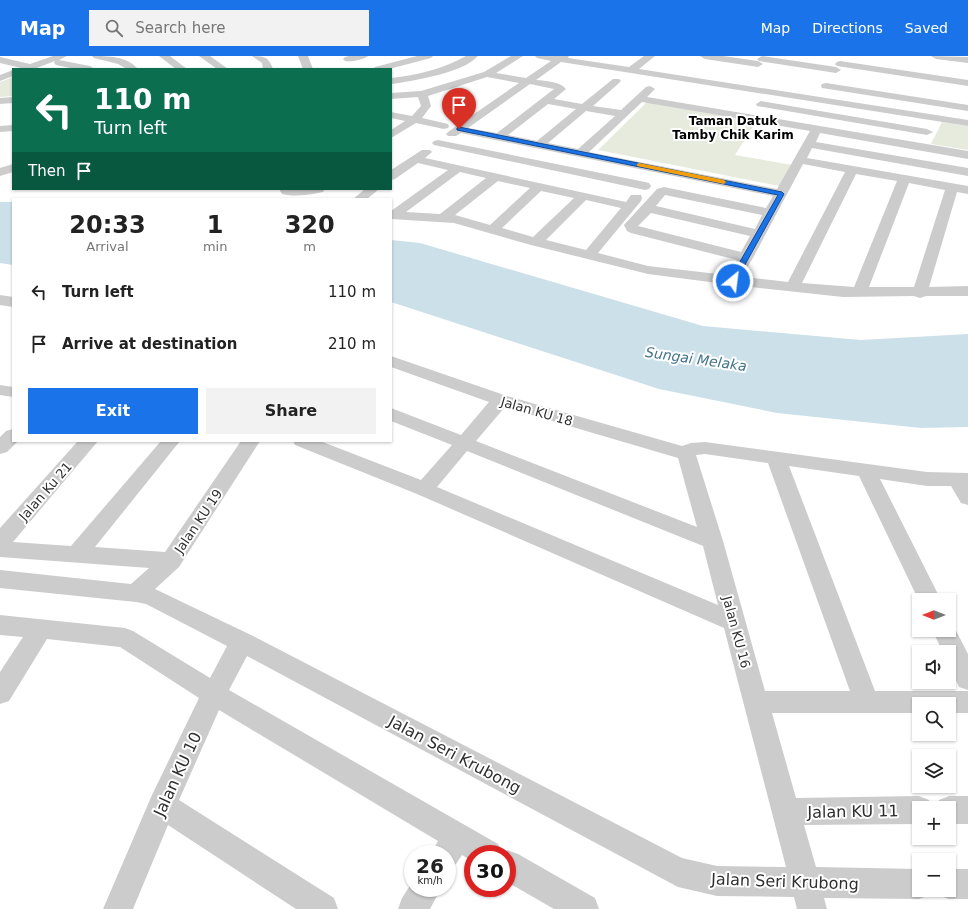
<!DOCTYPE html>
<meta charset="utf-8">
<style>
:root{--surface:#fff;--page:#f2f2f2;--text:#222;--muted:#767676;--accent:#1a73e8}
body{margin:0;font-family:"DejaVu Sans",sans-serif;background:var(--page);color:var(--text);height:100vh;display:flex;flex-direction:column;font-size:15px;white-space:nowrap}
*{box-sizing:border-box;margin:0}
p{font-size:13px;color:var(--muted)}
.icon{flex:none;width:22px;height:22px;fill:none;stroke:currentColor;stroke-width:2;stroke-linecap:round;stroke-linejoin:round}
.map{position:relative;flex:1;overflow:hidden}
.panel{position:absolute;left:12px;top:142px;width:380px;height:244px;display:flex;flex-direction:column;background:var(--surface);border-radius:0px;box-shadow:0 1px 3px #0004}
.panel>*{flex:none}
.banner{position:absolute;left:12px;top:12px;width:380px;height:122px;border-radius:0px;box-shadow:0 1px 3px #0004;background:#0b6e4f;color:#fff;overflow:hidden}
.needle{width:26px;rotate:270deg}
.tools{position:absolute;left:912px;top:537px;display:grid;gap:8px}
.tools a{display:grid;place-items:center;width:44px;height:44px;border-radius:0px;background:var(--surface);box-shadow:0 1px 3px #0004;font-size:20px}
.speed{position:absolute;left:404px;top:789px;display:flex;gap:8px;font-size:20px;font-weight:700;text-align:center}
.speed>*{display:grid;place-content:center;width:52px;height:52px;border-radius:50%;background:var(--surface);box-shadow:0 1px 3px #0004;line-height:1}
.speed small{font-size:10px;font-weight:400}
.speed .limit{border:6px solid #d22;background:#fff;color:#111}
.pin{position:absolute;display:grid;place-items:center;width:34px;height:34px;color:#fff;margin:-41px -17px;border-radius:50% 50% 50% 0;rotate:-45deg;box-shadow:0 0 4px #0007}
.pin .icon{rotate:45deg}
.me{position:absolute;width:44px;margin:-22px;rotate:29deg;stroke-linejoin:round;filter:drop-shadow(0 0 3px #0008)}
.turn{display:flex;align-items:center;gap:14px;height:84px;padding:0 16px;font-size:18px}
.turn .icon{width:52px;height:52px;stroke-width:2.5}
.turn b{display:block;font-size:28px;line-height:34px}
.then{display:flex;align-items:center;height:38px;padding:0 16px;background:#0003;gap:8px;font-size:15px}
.eta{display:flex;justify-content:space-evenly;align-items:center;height:68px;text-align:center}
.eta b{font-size:24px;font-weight:600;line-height:28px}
.button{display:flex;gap:8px;margin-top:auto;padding:8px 16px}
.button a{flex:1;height:46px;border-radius:0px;background:var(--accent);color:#fff;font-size:16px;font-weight:600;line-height:46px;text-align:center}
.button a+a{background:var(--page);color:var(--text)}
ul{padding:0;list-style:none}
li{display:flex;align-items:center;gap:12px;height:52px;padding:0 16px}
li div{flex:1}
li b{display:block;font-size:15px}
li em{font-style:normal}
header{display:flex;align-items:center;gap:24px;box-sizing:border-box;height:56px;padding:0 20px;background:var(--accent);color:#fff}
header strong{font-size:19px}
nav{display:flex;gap:22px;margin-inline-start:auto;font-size:14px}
.search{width:280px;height:36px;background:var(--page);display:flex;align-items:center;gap:10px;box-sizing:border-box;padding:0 14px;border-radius:0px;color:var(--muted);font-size:15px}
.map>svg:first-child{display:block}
.green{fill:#e6ebde}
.water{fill:#cce0e9}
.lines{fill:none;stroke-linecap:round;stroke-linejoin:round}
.minor{fill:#ccc;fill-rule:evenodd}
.route{fill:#1a73e8;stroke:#114b97}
.slow{fill:#f59e0b}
.labels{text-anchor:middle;stroke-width:4;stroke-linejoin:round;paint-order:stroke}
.far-neighbourhood-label{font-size:12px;font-weight:bold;fill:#000;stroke:#fff}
.street-label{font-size:13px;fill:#2f2f2f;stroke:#fff}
.water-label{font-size:14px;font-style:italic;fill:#43748b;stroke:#fff}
.near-street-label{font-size:16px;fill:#2f2f2f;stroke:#fff}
</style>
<header>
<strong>Map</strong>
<div class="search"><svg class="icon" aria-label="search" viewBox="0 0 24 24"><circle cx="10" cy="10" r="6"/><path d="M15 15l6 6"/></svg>Search here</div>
<nav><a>Map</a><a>Directions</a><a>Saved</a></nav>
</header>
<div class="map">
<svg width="968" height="853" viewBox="0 0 968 853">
<rect width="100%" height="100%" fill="#fff"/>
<!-- green -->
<path class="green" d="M13 21V40L0 41V26Z
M647 46 756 66 735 99 792 109 779 130 598 94Z
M942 66 968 70V94L931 88Z"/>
<!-- water -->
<path class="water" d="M0 146H13V209L0 207Z
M391 184 420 187 703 270 861 284 968 278V371L921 372 777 357 659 333 391 246Z"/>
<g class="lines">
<!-- minor -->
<path class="minor" d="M53 0H67L59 4 90 10 95 13H75L56 9 54 7 55 5 34 13H20L21 12 0 7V1L30 8Z
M92 0C108 0 127 0 138 13H127L118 8 94 2Z
M159 0H170L187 13H176Z
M199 0H210L228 13H217Z
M252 0C264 0 269 1 273 13H263L262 7Z
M298 0H308L313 13H303Z
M349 0H368C363 4 351 6 345 5L343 3 345 1Z
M417 0H433L431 2 389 13H373L375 11Z
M466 0H478C463 17 413 25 391 28V22C417 19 443 13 466 0Z
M511 0H523L496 17 526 22 551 5 537 2 535 0H569L568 2 629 11 644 0H655L639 13 968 64V70L561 6 536 24C546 25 559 25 566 33L554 43 582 48 613 23H619L621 25 619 27 593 50 621 54 646 31 650 30 655 33 647 41 968 95V103L820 77 816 86 968 112V120L812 92 807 102 968 130V138L957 136 929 231 968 230V240H926L920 242 914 240 843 241 733 229 648 218 531 189 454 167 391 163V155L448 114 418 107 395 123 391 124V114L422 94H430L432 96 425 102 626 146 631 139H641L642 142 641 145 598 197 648 210 788 226 845 116 803 108 753 202 744 216 739 217 734 216 732 213 737 204 631 177 627 175 624 169 657 133 664 131 766 152 773 140 461 77 456 80H448L446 78 448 76 519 27 487 21 428 40 431 50 422 62 448 68 449 70 448 72 444 73 416 67 391 82V74L405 65 391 62V56L412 60 421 50 418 41 391 43V37L421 35 484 16ZM530 28 554 33 497 77 468 72ZM642 46 810 75 777 133 589 96ZM548 48 576 53 537 85 508 79ZM586 55 615 60 578 93 548 87ZM460 116 486 122 440 158 406 156ZM856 118 897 125 854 231 802 227ZM498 125 530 132 490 169 455 159ZM909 127 945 134 914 231H869ZM541 135 574 142 533 181 502 172ZM665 139 762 159 755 173 656 150ZM586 144 621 152 586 194 546 184ZM651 157 750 180 741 196 638 170Z
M700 0H723L758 5 763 8 758 11 705 3Z
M762 0 836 11 841 14 836 17 759 5 757 3Z
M931 0 968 1V7L936 3Z
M840 5 968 24V30L837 10 835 8 837 6Z
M13 14V20L0 25V19Z
M826 27 968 49V55L822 32 821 30 822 28Z
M13 41V47L0 48V42Z
M761 45 927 73 933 76 927 79 757 50 756 48Z
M13 69V75L0 76V70Z
M438 84 645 126 649 127 651 130 649 133 645 134 434 89 432 87 434 85Z
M13 108V116L0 120V112Z
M279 133H325L323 136C311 139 294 141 282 138Z
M365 133H379L367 143H353Z
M0 239 13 241V251L0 249Z
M391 300 507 340 682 390 691 387 705 386 927 416 968 417V449L961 447 951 430H927L880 423 941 544 919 545 859 420 789 410 875 635H968V657H949V648H919V657H772L796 742 919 740 929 744 932 752H919V768L804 769 816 811 919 813V834H932L930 839 919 843 824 842 827 853H797L794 841 717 840 678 831 247 600 229 634 498 788 502 796 507 794 518 798 595 842 599 853H554L507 826V798H473V806L462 799 456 808 447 812V798H431L438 785 219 654 179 744 334 842 338 853H296L168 769 133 853H103L152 739 199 642 120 591 47 583 9 645 0 648V616L23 581 0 579V559L125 572 133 575 210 622 227 590 146 548 136 546 0 532V514L131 528 149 512 0 501V472L78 385H98L13 486 71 490 161 385H180L95 491 165 496 241 385H260L179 511 155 533 251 579 682 802 717 810 786 811 724 572 417 438 295 389 293 385H320L421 424 452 389 391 365V352L461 379 489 346 391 311ZM505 351 678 402 697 471 476 385ZM467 395 703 490 718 549 437 431ZM705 398 768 407 850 635H765L723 485 696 399Z
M0 329 13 331V341L0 339Z
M13 373V385H18L7 396 0 398V381L6 375Z
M949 566 952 567 968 598V634L959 631 949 609V596H943L932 574H949Z
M949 740H968V768H949V752H936L939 744Z
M949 813H968V843H949L938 839 936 834H949Z
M413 825V832H441L430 853H398L402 842Z"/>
</g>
<!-- route -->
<path class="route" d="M459 71 782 136 784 138 736 225 733 227 729 225 778 139 457 74V72Z"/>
<!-- slow -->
<path class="slow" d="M639 107 724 124 726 126 724 128 637 110V108Z"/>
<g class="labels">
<!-- far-neighbourhood labels -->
<g class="far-neighbourhood-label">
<text x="733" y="69">Taman Datuk<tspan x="733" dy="14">Tamby Chik Karim</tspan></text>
</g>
<!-- street labels -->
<g class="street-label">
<text transform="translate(537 355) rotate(16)" y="5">Jalan KU 18</text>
<text transform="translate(45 435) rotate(-49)" y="5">Jalan Ku 21</text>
<text transform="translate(198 465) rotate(-56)" y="5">Jalan KU 19</text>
<text transform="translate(737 576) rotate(75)" y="5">Jalan KU 16</text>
</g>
<!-- water labels -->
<g class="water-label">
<text transform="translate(696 303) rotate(8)" y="5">Sungai Melaka</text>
</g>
<!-- near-street labels -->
<g class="near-street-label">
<text transform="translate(455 698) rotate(28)" y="6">Jalan Seri Krubong</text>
<text transform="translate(177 718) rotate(-65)" y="6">Jalan KU 10</text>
<text transform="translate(853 755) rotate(-1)" y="6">Jalan KU 11</text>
<text transform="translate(785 825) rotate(2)" y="6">Jalan Seri Krubong</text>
</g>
</g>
</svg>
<div class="tools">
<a><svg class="needle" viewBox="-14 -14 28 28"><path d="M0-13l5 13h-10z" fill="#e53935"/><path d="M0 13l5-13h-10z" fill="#767676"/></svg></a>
<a><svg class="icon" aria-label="sound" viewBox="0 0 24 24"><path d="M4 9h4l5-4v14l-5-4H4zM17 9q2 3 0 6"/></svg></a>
<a><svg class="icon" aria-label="search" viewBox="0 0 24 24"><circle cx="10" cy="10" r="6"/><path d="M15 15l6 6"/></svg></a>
<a><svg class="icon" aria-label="layers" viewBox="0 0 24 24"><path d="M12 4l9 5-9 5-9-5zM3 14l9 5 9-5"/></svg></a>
<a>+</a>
<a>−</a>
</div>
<div class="speed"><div>26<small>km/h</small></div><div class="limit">30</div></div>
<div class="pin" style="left:459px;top:73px;background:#d93025"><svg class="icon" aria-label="arrive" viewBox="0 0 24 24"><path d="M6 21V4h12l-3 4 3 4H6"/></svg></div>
<svg class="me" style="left:733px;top:225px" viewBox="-20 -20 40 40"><circle r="17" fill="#1a73e8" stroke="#fff" stroke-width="3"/><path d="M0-11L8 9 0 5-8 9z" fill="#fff"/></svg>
<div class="banner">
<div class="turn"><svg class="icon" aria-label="left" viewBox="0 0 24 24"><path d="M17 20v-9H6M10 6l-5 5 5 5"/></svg><div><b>110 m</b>Turn left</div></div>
<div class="then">Then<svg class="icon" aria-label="arrive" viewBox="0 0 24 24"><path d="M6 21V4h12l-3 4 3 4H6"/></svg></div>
</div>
<section class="panel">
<div class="eta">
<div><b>20:33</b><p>Arrival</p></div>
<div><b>1</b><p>min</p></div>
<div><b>320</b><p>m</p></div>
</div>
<ul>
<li><svg class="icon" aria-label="left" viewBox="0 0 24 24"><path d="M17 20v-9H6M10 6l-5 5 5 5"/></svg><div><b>Turn left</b></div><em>110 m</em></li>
<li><svg class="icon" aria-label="arrive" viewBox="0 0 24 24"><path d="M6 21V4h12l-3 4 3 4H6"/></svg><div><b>Arrive at destination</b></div><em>210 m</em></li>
</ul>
<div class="button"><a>Exit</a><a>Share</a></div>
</section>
</div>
